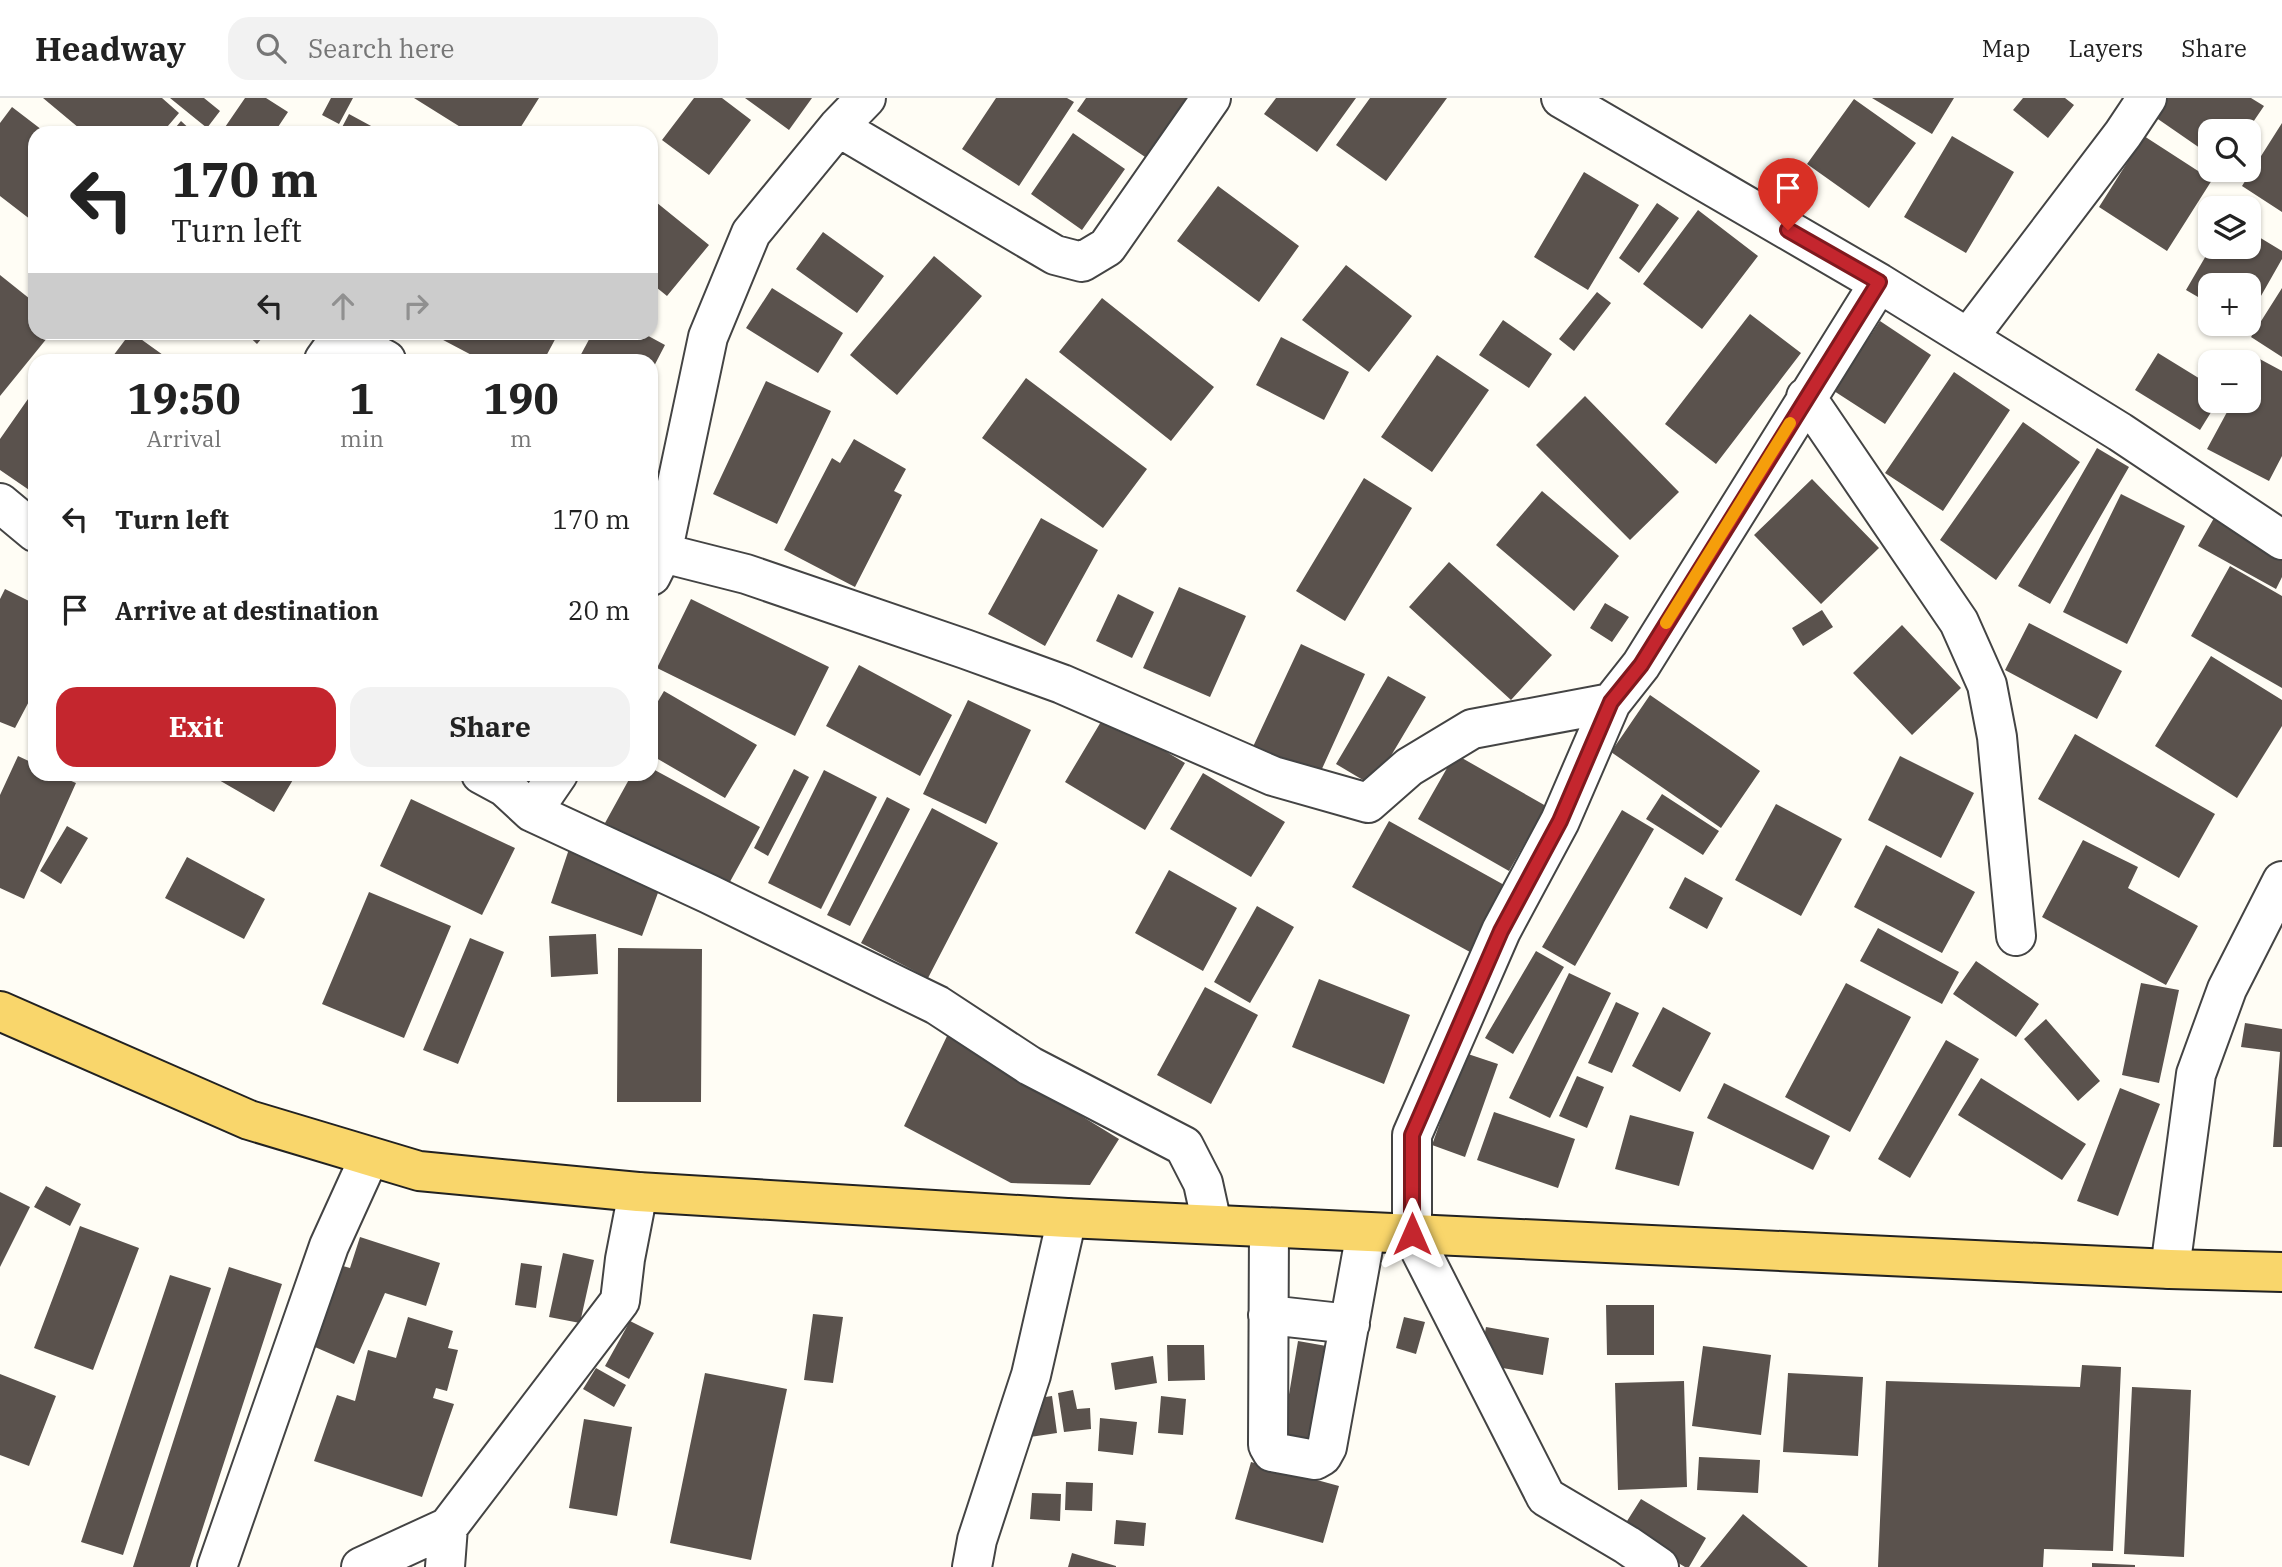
<!DOCTYPE html>
<meta charset="utf-8">
<style>
:root{--surface:#fff;--page:#f2f2f2;--text:#222;--muted:#767676;--line:#e0e0e0;--accent:#c4262e}
body{margin:0;font-family:"IBM Plex Serif",serif;background:var(--page);color:var(--text);height:100vh;display:flex;flex-direction:column;font-size:26px;white-space:nowrap}
*{box-sizing:border-box;margin:0}
p{font-size:23px;color:var(--muted)}
.icon{flex:none;width:38px;height:38px;fill:none;stroke:currentColor;stroke-width:2;stroke-linecap:round;stroke-linejoin:round}
.map{position:relative;flex:1;overflow:hidden}
.details{position:absolute;left:28px;top:256px;width:630px;height:427px;display:flex;flex-direction:column;background:var(--surface);border-radius:21px;box-shadow:0 2px 5px #0004}
.details>*{flex:none}
.top-card{position:absolute;left:28px;top:28px;width:630px;height:214px;border-radius:21px;box-shadow:0 2px 5px #0004;background:#fff;color:var(--text);overflow:hidden}
.fabs{position:absolute;left:2198px;top:21px;display:grid;gap:14px}
.fabs a{display:grid;place-items:center;width:63px;height:63px;border-radius:14px;background:var(--surface);box-shadow:0 2px 5px #0004;font-size:35px}
.pin{position:absolute;display:grid;place-items:center;width:60px;height:60px;color:#fff;margin:-72px -30px;border-radius:50% 50% 50% 0;rotate:-45deg;box-shadow:0 0 7px #0007}
.pin .icon{rotate:45deg}
.me{position:absolute;width:77px;margin:-38px;rotate:0deg;stroke-linejoin:round;filter:drop-shadow(0 0 5px #0008)}
.turn{display:flex;align-items:center;gap:24px;height:147px;padding:0 28px;font-size:32px}
.turn .icon{width:91px;height:91px;stroke-width:2.5}
.turn b{display:block;font-size:49px;line-height:60px}
.lanes{display:flex;align-items:center;height:66px;padding:0 28px;background:#0003;justify-content:center;gap:35px;direction:ltr}
.lanes .off{opacity:.35}
.eta{display:flex;justify-content:space-evenly;align-items:center;height:119px;text-align:center}
.eta b{font-size:42px;font-weight:800;line-height:49px}
.action{display:flex;gap:14px;margin-top:auto;padding:14px 28px}
.action a{flex:1;height:80px;border-radius:21px;background:var(--accent);color:#fff;font-size:28px;font-weight:800;line-height:80px;text-align:center}
.action a+a{background:var(--page);color:var(--text)}
ul{padding:0;list-style:none}
li{display:flex;align-items:center;gap:21px;height:91px;padding:0 28px}
li div{flex:1}
li b{display:block;font-size:26px}
li em{font-style:normal}
header{display:flex;align-items:center;gap:42px;box-sizing:border-box;height:98px;padding:0 35px;background:var(--surface);border-bottom:2px solid var(--line)}
header strong{font-size:33px}
nav{display:flex;gap:38px;margin-inline-start:auto;font-size:24px}
.search{width:490px;height:63px;background:var(--page);display:flex;align-items:center;gap:18px;box-sizing:border-box;padding:0 24px;border-radius:21px;color:var(--muted);font-size:26px}
.map>svg:first-child{display:block}
.building{fill:#5a524d}
.lines{fill:none;stroke-linecap:round;stroke-linejoin:round}
.minor-casing{stroke:#444;stroke-width:42}
.major-casing{stroke:#222;stroke-width:42}
.minor{stroke:#fff;stroke-width:38}
.major{stroke:#f9d66b;stroke-width:38}
.route-casing{stroke:#7f191e;stroke-width:18}
.route{stroke:#c4262e;stroke-width:12}
.slow{stroke:#f59e0b;stroke-width:12}
</style>
<header>
<strong>Headway</strong>
<div class="search"><svg class="icon" aria-label="search" viewBox="0 0 24 24"><circle cx="10" cy="10" r="6"/><path d="M15 15l6 6"/></svg>Search here</div>
<nav><a>Map</a><a>Layers</a><a>Share</a></nav>
</header>
<div class="map">
<svg width="2282" height="1469" viewBox="0 0 2282 1469">
<rect width="100%" height="100%" fill="#fffdf5"/>
<!-- building -->
<path class="building" d="M43 0H162L179 15 162 35H85Z
M170 0H204L220 13 207 30Z
M245 0H266L288 14 274 35H221Z
M331 0H353L339 26 322 17Z
M414 0H539L517 35H470Z
M694 0H722L751 22 709 77 662 42Z
M745 0H812L789 32Z
M996 0H1067L1074 4 1019 88 962 51Z
M1086 0H1190L1157 67 1077 13Z
M1276 0H1356L1317 54 1264 16Z
M1370 0H1447L1386 83 1336 47Z
M1872 0H1954L1932 36Z
M2023 0H2065L2074 7 2048 40 2013 12Z
M2168 0H2251L2264 8 2247 33H2210V57L2155 19Z
M1854 1 1916 45 1869 110 1807 66Z
M12 9 46 35H35V125L0 98V25Z
M349 16 384 35H339Z
M181 23 194 35H171Z
M2282 25V114L2242 88Z
M1073 35 1125 71 1082 132 1031 96Z
M1952 38 2014 74 1966 155 1904 119Z
M2144 38 2212 82 2167 153 2099 109Z
M1584 74 1639 107 1588 192 1534 159Z
M1218 88 1299 148 1259 204 1177 143Z
M651 100 709 147 667 198 651 185Z
M1657 105 1679 120 1639 175 1619 160Z
M1698 112 1758 158 1702 231 1643 186Z
M2249 133 2282 153V161L2249 219V187H2210V206L2186 192 2211 149H2249Z
M823 134 884 178 857 215 796 171Z
M934 158 982 198 897 297 850 257Z
M1346 167 1412 218 1369 274 1302 222Z
M0 177 35 205V234H52L0 298Z
M772 190 843 235 818 275 746 230Z
M2282 190V259L2251 239Z
M1597 194 1611 205 1574 253 1559 241Z
M1102 200 1214 289 1171 343 1059 254Z
M1750 216 1801 255 1716 366 1665 326Z
M1503 222 1552 256 1529 290 1479 257Z
M1880 223 1931 257 1885 326 1834 293Z
M131 234 170 262H110Z
M244 234H267L257 246Z
M428 234H559L544 262H481Z
M593 234H641L665 247 651 274V262H578Z
M1281 239 1349 274 1324 322 1256 287Z
M2158 255 2210 287V303H2218L2200 332 2135 292Z
M1437 257 1489 292 1432 374 1381 339Z
M2256 259 2282 273V358L2269 383 2207 351 2233 303H2249V272Z
M1954 274 2010 312 1943 413 1885 375Z
M1026 280 1147 371 1103 430 982 340Z
M766 283 831 313 777 426 713 396Z
M35 291V396L0 372V341Z
M1585 298 1679 394 1630 442 1536 347Z
M2023 324 2080 364 1996 482 1940 442Z
M854 341 906 371 894 393 902 397 855 489 784 452 832 360 840 365Z
M2097 350 2129 369 2050 506 2018 488Z
M1364 380 1412 410 1345 523 1296 493Z
M1812 381 1879 450 1821 506 1754 437Z
M1542 393 1619 458 1574 513 1496 447Z
M2121 396 2185 428 2127 546 2063 514Z
M1041 420 1098 452 1045 548 988 516Z
M2214 420 2282 458V479L2276 491 2198 448Z
M1449 464 1552 557 1511 602 1409 509Z
M2230 468 2282 498V590L2191 538Z
M1179 489 1246 518 1210 599 1143 570Z
M5 491 35 506V592L15 630 0 624V501Z
M1118 496 1154 514 1132 560 1096 543Z
M691 501 829 569 795 638 657 570Z
M1605 505 1629 519 1612 544 1590 530Z
M1822 512 1833 529 1803 548 1792 530Z
M2029 525 2122 573 2097 621 2005 572Z
M1902 527 1961 590 1912 637 1853 575Z
M1301 546 1365 576 1316 684 1251 653Z
M2211 558 2282 602V628L2237 700 2155 648Z
M859 567 952 617 920 678 826 628Z
M1388 578 1426 599 1373 688 1336 666Z
M664 593 757 647 725 700 651 657V615Z
M1650 597 1760 673 1721 730 1611 654Z
M968 602 1031 632 986 726 923 696Z
M1105 617 1185 665 1145 732 1065 684Z
M2075 636 2215 716 2179 780 2038 701Z
M1455 656 1546 708 1509 773 1418 721Z
M18 658 35 666V676H55L76 685 24 801 0 790V697Z
M1900 658 1974 695 1941 760 1868 722Z
M651 670 760 729 726 791 605 725 632 676H651Z
M794 671 809 679 768 758 754 750Z
M824 672 877 699 821 811 768 785Z
M1203 675 1285 724 1251 779 1170 731Z
M214 676H285L294 680 274 714 212 678Z
M1662 696 1719 733 1703 757 1646 721Z
M887 699 910 711 850 828 827 817Z
M411 701 515 750 482 817 380 768Z
M1776 706 1842 741 1801 818 1735 782Z
M932 710 998 745 928 880 861 845Z
M1622 712 1654 731 1575 868 1542 849Z
M1389 723 1515 793 1479 859 1352 789Z
M67 728 88 740 61 786 40 773Z
M2083 742 2138 769 2128 790 2198 828 2166 887 2042 819Z
M1886 747 1975 794 1942 855 1854 809Z
M569 751 662 784 642 838 551 805Z
M187 759 265 801 244 841 165 800Z
M1169 772 1237 810 1203 873 1135 835Z
M1685 779 1723 800 1707 831 1669 810Z
M369 794 451 828 404 940 322 906Z
M1257 808 1294 829 1250 905 1214 884Z
M1878 830 1959 874 1942 906 1860 863Z
M596 836 598 876 551 879 549 838Z
M470 840 504 854 458 966 423 952Z
M618 850 702 851 701 1004H617Z
M1536 853 1564 869 1513 956 1485 940Z
M1976 863 2039 906 2016 939 1953 896Z
M1569 875 1611 895 1550 1020 1509 1000Z
M1319 881 1410 917 1384 986 1292 949Z
M1846 885 1911 919 1850 1034 1785 999Z
M2141 885 2179 892 2159 985 2122 977Z
M1205 889 1258 917 1211 1006 1157 977Z
M1616 904 1639 915 1612 975 1588 965Z
M1663 909 1711 935 1680 994 1632 968Z
M2046 921 2100 983 2078 1003 2024 941Z
M2245 925 2282 931V1049H2273L2280 954 2241 949Z
M948 936 1119 1041 1090 1087 1011 1085 904 1028Z
M1946 942 1979 961 1910 1080 1878 1061Z
M1465 955 1498 966 1465 1059 1432 1047Z
M1577 978 1604 989 1587 1030 1559 1018Z
M1981 980 2086 1046 2062 1082 1958 1017Z
M1724 985 1830 1038 1813 1072 1707 1020Z
M2120 990 2160 1006 2118 1118 2077 1103Z
M1494 1014 1575 1041 1558 1090 1477 1062Z
M1630 1017 1694 1034 1679 1088 1615 1071Z
M46 1088 81 1106 70 1128 34 1109Z
M0 1094 30 1109 0 1169Z
M80 1128 139 1150 93 1272 34 1250Z
M360 1139 440 1165 426 1208 385 1195 354 1266 308 1246 343 1168 350 1170Z
M563 1155 594 1162 580 1225 549 1219Z
M521 1165 542 1168 536 1210 515 1207Z
M229 1169 282 1186 190 1469H133Z
M170 1177 211 1190 123 1457 81 1444Z
M1606 1207H1654V1257H1607Z
M813 1216 843 1219 833 1285 804 1282Z
M408 1219 453 1233 448 1250 458 1252 447 1293 436 1290 433 1300 454 1306 422 1399 314 1363 337 1297 355 1303 368 1252 396 1260Z
M1404 1219 1425 1224 1416 1256 1396 1250Z
M630 1223 654 1235 629 1281 605 1268Z
M1486 1229 1549 1240 1543 1277 1479 1266Z
M1298 1243 1332 1249 1316 1350 1281 1344Z
M1167 1247H1204L1205 1282 1168 1283Z
M1703 1248 1771 1257 1761 1337 1692 1328Z
M1153 1258 1157 1285 1115 1292 1111 1265Z
M2082 1267 2121 1269 2113 1453 2044 1451 2043 1469H1878L1886 1283 2080 1289Z
M596 1270 626 1287 614 1309 583 1291Z
M705 1275 787 1291 751 1462 670 1445Z
M1788 1275 1863 1279 1858 1358 1783 1354Z
M0 1276 56 1298 29 1368 0 1357Z
M1684 1283 1687 1389 1618 1392 1615 1285Z
M2132 1289 2191 1292 2184 1459 2124 1456Z
M1073 1292 1077 1311 1090 1310 1091 1331 1064 1334 1058 1295Z
M1052 1298 1057 1335 1030 1339 1025 1302Z
M1161 1298 1186 1301 1183 1337 1158 1335Z
M1100 1320 1137 1324 1133 1357 1098 1353Z
M584 1321 632 1329 617 1418 569 1410Z
M1699 1359 1760 1362 1758 1395 1697 1392Z
M1251 1364 1339 1388 1323 1445 1235 1421Z
M1066 1384 1093 1385 1092 1413 1065 1412Z
M1032 1395 1061 1396 1060 1423 1030 1421Z
M1641 1401 1706 1440 1689 1469H1685L1622 1431Z
M1743 1416 1808 1469H1700Z
M1116 1422 1146 1425 1144 1448 1114 1446Z
M1072 1455 1116 1468V1469H1068Z
M2092 1465 2135 1467V1469H2092Z"/>
<g class="lines">
<!-- minor casing -->
<g class="minor-casing">
<path id="minor" d="M1561 0 1879 185 2120 334 2282 442
M838 29 1055 157 1082 164 1107 149 1211 0
M347 234 367 252 386 262
M1968 240 2123 36 2147 0
M324 262 344 234
M1806 299 1959 524 1987 587 1997 639 2016 838
M0 405 35 434
M651 452 746 476 965 551 1062 586 1273 678 1368 705 1409 669 1472 631 1611 605
M651 478 662 456 708 239 751 135 838 29 866 0
M481 676 505 689 532 714 709 796 937 907 1030 968 1184 1048 1203 1085 1212 1126
M532 714 558 676
M1269 1130 1268 1347 1272 1354 1315 1362 1322 1358 1327 1349 1366 1134
M2170 1171 2196 976 2227 891 2282 783
M1268 1217 1350 1226
M217 1469 329 1148 369 1060
M361 1469 448 1429
M445 1469 448 1429 620 1203 625 1161 638 1094
M972 1469 977 1442 1031 1277 1067 1120
M1659 1469 1627 1447 1546 1399 1412 1136V1037L1501 833 1560 723 1611 605 1641 567 1879 185"/>
</g>
<!-- major casing -->
<g class="major-casing">
<path id="major" d="M0 913 249 1022 419 1073 638 1094 1067 1120 2170 1171 2282 1174"/>
</g>
<!-- minor -->
<use href="#minor" class="minor"/>
<!-- major -->
<use href="#major" class="major"/>
</g>
<g class="lines">
<!-- route casing -->
<g class="route-casing">
<path id="route" d="M1412 1136V1037L1501 833 1560 723 1611 604 1641 567 1879 184 1788 132"/>
</g>
<!-- route -->
<use href="#route" class="route"/>
<!-- slow -->
<path class="slow" d="M1666 525 1790 325"/>
</g>
</svg>
<div class="fabs">
<a><svg class="icon" aria-label="search" viewBox="0 0 24 24"><circle cx="10" cy="10" r="6"/><path d="M15 15l6 6"/></svg></a>
<a><svg class="icon" aria-label="layers" viewBox="0 0 24 24"><path d="M12 4l9 5-9 5-9-5zM3 14l9 5 9-5"/></svg></a>
<a>+</a>
<a>−</a>
</div>
<div class="pin" style="left:1788px;top:132px;background:#d93025"><svg class="icon" aria-label="arrive" viewBox="0 0 24 24"><path d="M6 21V4h12l-3 4 3 4H6"/></svg></div>
<svg class="me" style="left:1412px;top:1136px" viewBox="-20 -20 40 40"><path d="M0-17L14 15 0 8-14 15z" fill="#c4262e" stroke="#fff" stroke-width="4"/></svg>
<div class="top-card">
<div class="turn"><svg class="icon" aria-label="left" viewBox="0 0 24 24"><path d="M17 20v-9H6M10 6l-5 5 5 5"/></svg><div><b>170 m</b>Turn left</div></div>
<div class="lanes"><svg class="icon" aria-label="left" viewBox="0 0 24 24"><path d="M17 20v-9H6M10 6l-5 5 5 5"/></svg><svg class="icon off" aria-label="ahead" viewBox="0 0 24 24"><path d="M12 20V5M6 11l6-6 6 6"/></svg><svg class="icon off" aria-label="right" viewBox="0 0 24 24"><path d="M7 20v-9h11M14 6l5 5-5 5"/></svg></div>
</div>
<section class="details">
<div class="eta">
<div><b>19:50</b><p>Arrival</p></div>
<div><b>1</b><p>min</p></div>
<div><b>190</b><p>m</p></div>
</div>
<ul>
<li><svg class="icon" aria-label="left" viewBox="0 0 24 24"><path d="M17 20v-9H6M10 6l-5 5 5 5"/></svg><div><b>Turn left</b></div><em>170 m</em></li>
<li><svg class="icon" aria-label="arrive" viewBox="0 0 24 24"><path d="M6 21V4h12l-3 4 3 4H6"/></svg><div><b>Arrive at destination</b></div><em>20 m</em></li>
</ul>
<div class="action"><a>Exit</a><a>Share</a></div>
</section>
</div>
